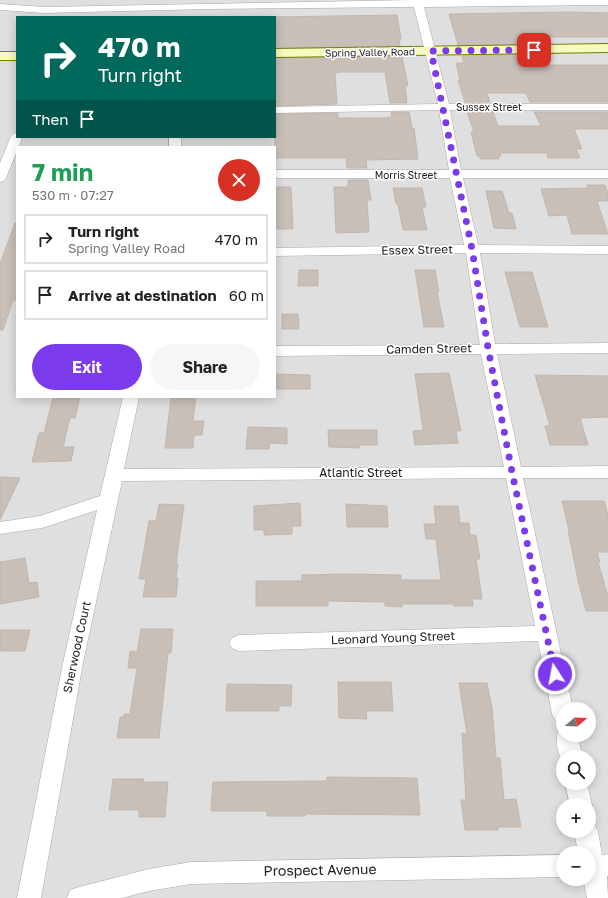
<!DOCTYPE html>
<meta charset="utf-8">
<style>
:root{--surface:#fff;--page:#f6f6f6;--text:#222;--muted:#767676;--line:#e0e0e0;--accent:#7c3aed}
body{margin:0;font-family:"Golos Text",sans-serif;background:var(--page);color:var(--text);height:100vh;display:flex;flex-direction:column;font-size:15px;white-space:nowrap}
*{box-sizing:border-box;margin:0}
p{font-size:13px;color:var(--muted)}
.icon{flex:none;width:22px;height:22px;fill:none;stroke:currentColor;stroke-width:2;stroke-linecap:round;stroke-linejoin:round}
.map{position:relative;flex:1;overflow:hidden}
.panel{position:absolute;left:16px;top:146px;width:260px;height:252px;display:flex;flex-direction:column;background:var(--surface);border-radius:0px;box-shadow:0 2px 10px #0003}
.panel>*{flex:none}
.guide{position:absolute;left:16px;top:16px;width:260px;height:122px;border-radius:0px;box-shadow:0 2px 10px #0003;background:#00695c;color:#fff;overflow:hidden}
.needle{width:26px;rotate:71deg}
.fabs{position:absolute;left:556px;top:702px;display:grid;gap:8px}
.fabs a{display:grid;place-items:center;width:40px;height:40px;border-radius:50%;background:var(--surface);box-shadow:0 2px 10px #0003;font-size:20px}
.pin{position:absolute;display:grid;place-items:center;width:34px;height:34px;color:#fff;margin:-17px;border-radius:8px;box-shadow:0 2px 6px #0006}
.me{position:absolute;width:44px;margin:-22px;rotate:349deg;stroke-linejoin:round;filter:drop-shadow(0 0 3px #0008)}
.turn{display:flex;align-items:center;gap:14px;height:84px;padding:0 16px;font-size:18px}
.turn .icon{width:52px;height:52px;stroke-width:2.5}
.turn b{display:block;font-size:28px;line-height:34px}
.then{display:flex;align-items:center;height:38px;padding:0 16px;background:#0003;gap:8px;font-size:15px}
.round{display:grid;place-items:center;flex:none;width:42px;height:42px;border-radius:21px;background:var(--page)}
.overview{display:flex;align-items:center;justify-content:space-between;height:68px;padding:0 16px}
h1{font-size:24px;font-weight:700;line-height:30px;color:#1e9e55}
.primary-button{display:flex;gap:8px;margin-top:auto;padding:8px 16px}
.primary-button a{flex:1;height:46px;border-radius:24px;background:var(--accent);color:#fff;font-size:16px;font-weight:700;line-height:46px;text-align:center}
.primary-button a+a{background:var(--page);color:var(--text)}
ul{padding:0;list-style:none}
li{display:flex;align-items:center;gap:12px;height:50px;margin:0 8px 6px;padding:0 8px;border:2px solid var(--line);border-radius:0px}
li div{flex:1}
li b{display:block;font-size:15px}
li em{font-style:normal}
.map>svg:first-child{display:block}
.residential{fill:#e0dfdf;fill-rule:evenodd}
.building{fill:#c7bfb8;stroke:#c4b6ab}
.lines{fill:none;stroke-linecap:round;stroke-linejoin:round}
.street-casing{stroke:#a9a9a9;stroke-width:1}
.secondary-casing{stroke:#707d05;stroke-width:2}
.street{fill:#fff;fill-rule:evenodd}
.secondary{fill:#f7fabf;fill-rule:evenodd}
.route{stroke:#7c3aed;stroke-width:7;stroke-dasharray:0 12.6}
.labels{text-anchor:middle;stroke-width:3;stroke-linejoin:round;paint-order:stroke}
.far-street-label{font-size:10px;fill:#222;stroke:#fff}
.street-label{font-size:12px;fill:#222;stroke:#fff}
.near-street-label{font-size:14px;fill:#222;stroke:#fff}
</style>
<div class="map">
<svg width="608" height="898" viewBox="0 0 608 898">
<rect width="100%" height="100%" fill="#f2efe9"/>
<!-- residential -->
<path class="residential" d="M0 0H608V898H0ZM17 17H275V137H17ZM17 147H275V397H17ZM563 709H589V735H563ZM563 757H589V783H563ZM563 805H589V831H563ZM563 853H589V879H563Z"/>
<!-- building -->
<path class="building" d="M568 12 608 13V37H534L537 44 458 45 449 14Z
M397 15 401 39H399L400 46 275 48V17Z
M542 54 548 65H608V102H530L526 93H487L490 102H465L458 80H460L456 63H464L462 56Z
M402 57 408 86H405L407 103H390L385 72H340L335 73 337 104 275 106V58Z
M391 112H409L412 128H414L418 159 366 160 367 168H347L346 158H275V114L338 113V118H384L392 117Z
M467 112H493L498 126H541L534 112H608V129H574L582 149H576L580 158H548L547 153H500L501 156H498L499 159H480V156H477L471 132H474Z
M348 180H368L371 200H367L369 232 336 233 334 187H348Z
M587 185H605L608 194V201H597L608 234H572L567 215 549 216 541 189 588 188Z
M275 187H291L293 229H275Z
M393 188H422L426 207H422L427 230H403L398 204H396Z
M486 191H502L509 213H512L516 229 494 228Z
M15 223H17V300H13L3 330H0V264Z
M299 270H318V286H298Z
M415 270H435L439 292H437L444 327H424Z
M505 272H532L548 327H520Z
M282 314H298L299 329H282Z
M449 373 461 431H456L458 443 415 445 413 431 423 430 415 374Z
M275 374 310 375V389H275Z
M535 375 608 376V417L580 418 588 445H550L545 426H550Z
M53 397H80L75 418H70L63 447H74L71 461 32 462 39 433H44Z
M171 397H196L193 421H204L202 435H194L193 448H165Z
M248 427 287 428V444L270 443 269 449H246Z
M328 430H377V445H359L360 448 329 447Z
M0 477 20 478 0 520Z
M562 501H604L608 515V552H597L600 562H598L608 596V611H586L578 580 568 530H569Z
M300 503 301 526H292V534L264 535V530H254V506Z
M159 504 184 505 176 564H178L176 578H178L176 597H143L146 579H139L149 521H156Z
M346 504 387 506 388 527H347Z
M434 506H458L460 523H469L470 535H476L480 559H476L482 599H472L473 606H454L453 604H402V607L385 606V602L328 601V606H256V581H302V575L346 574 401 575V580H441L436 539H426L424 524H436Z
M25 558 29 583 37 582 39 597 0 604V562Z
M141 629H173L171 653H168L159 738H117L120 717H124V714H130L137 668H128L130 651 137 652Z
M0 630H30L25 651H0Z
M338 682H391L393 711H366L367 719 339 718Z
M459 683H487L492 708 496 758H500L504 800 516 799 521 827H498V830H465L461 800H466L462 733 467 734Z
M227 684 292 685 291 706H279V711H226Z
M327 777 417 778 420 815 305 814V816H267V811H211L213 782 327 781Z
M113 779H144L143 782H168L165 817H139V810H109Z"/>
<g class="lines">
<!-- street casing -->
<g class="street-casing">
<path id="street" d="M412 0H608V5L424 7 449 104H608V110H450L461 170H608V178H463L478 245 608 246V254L480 253 495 344 608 343V353L497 354 521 467 608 466V478H523L573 709H563V723L555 720 552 714 538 641 239 651 232 648 229 643 232 638 239 635 535 626 506 478 122 481 83 663 41 898H17L63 663 97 510 42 528 0 534V522L40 516 100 496 123 397H139L124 469 504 467 481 354 275 356V346L480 345 466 253 275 256V248L464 245 450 178H275V170H449L439 110 275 113V107L438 104 414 7 209 9 44 13 0 10V4L44 7Z
M17 132V137H22L19 147H17V151L6 178 4 181 0 182V163L11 136 13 134Z
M169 137H181V147H169Z
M563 728V735H578L582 757H563V763C558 753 554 739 559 729Z
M565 783H587L592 805 589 812V805H570Z
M589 822 594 824 598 831 602 855 608 854V876H607L608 898H587L583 879H589V853H578L574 831H589Z
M563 855V877L191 884 149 891 122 898H67L70 890 79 887 149 869 191 862Z"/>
</g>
<!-- secondary casing -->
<g class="secondary-casing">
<path id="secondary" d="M608 44V52L275 57V49Z
M0 52H17V60H0Z"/>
</g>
<!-- street -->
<use href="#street" class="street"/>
<!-- secondary -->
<use href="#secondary" class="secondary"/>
</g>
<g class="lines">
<!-- route -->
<path class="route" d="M534 50 431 51 472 249 488 348 512 472 555 674"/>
</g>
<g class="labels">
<!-- far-street labels -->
<g class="far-street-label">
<text transform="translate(370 52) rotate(-1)" y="4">Spring Valley Road</text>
<text x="489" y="111">Sussex Street</text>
<text x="406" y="179">Morris Street</text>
</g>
<!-- street labels -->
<g class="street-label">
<text transform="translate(417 250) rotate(-1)" y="4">Essex Street</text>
<text transform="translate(429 349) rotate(-1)" y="4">Camden Street</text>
<text x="361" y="477">Atlantic Street</text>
<text transform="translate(393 638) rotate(-2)" y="4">Leonard Young Street</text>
<text transform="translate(77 647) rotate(-78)" y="4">Sherwood Court</text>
</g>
<!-- near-street labels -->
<g class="near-street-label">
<text transform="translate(320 870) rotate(-1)" y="5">Prospect Avenue</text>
</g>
</g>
</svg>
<div class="fabs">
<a><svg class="needle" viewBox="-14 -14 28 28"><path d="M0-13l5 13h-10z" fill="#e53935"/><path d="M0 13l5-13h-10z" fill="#767676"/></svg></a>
<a><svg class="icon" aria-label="search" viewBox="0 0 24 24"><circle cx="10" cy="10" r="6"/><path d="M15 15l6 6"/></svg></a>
<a>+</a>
<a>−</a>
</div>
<div class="pin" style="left:534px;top:50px;background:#d93025"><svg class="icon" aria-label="arrive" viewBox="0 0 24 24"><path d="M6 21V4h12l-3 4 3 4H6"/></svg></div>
<svg class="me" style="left:555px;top:674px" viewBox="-20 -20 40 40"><circle r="17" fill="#7c3aed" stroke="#fff" stroke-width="3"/><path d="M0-11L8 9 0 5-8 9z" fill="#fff"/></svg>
<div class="guide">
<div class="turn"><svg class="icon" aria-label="right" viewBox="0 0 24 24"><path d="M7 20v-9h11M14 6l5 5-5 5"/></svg><div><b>470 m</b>Turn right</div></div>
<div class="then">Then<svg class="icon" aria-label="arrive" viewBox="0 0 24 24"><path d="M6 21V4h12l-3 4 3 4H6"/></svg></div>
</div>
<section class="panel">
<div class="overview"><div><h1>7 min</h1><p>530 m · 07:27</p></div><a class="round" style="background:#d93025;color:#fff"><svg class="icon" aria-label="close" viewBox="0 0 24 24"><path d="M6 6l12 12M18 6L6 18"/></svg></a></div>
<ul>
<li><svg class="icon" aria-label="right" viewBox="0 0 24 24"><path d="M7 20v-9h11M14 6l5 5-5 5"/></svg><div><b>Turn right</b><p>Spring Valley Road</p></div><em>470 m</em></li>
<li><svg class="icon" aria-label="arrive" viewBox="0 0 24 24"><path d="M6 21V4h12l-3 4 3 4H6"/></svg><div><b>Arrive at destination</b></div><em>60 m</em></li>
</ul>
<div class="primary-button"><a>Exit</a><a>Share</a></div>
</section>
</div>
